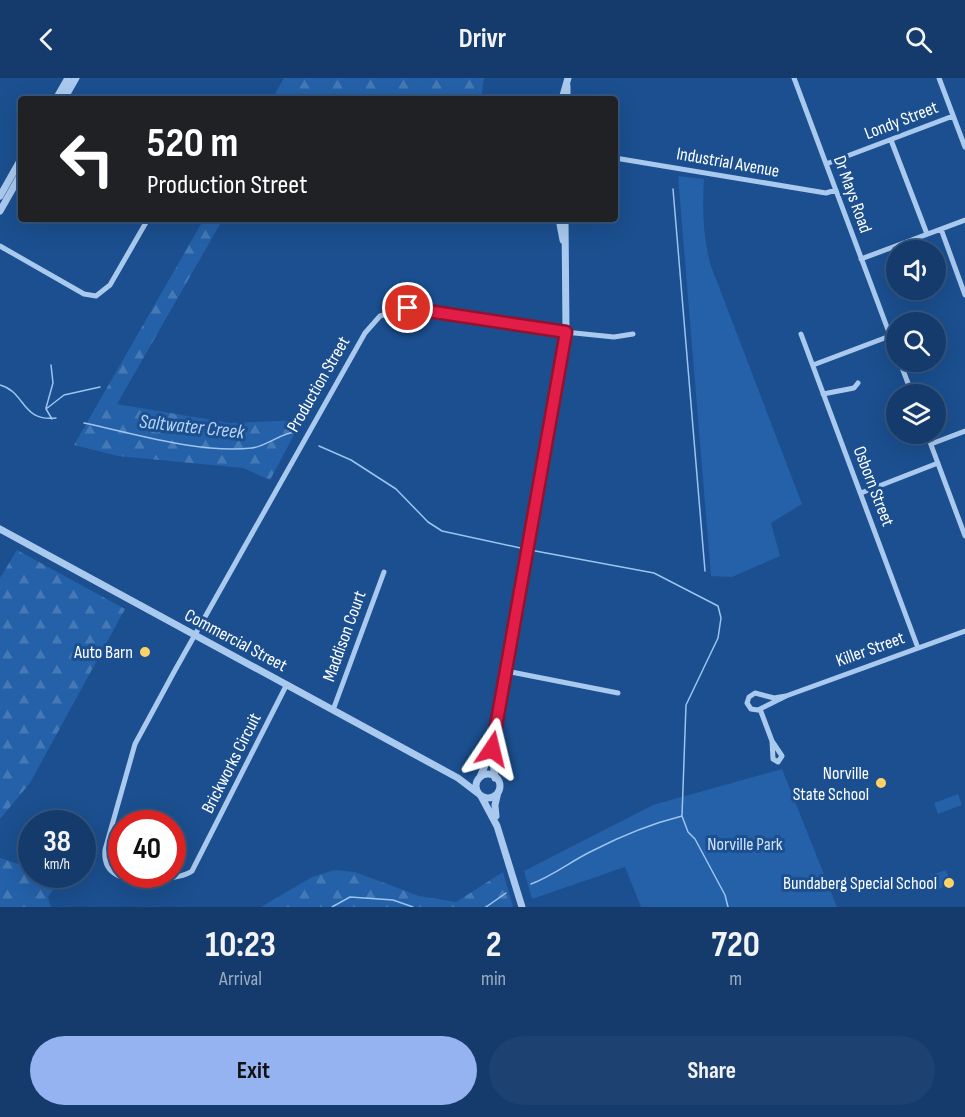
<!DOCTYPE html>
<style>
:root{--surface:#143b6b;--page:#1d4271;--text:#f1f3f6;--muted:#9dadc1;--line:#33557e;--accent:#95b2f1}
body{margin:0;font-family:"Sofia Sans Condensed",sans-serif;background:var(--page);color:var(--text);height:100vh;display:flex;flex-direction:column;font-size:22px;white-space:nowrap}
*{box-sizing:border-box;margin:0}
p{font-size:20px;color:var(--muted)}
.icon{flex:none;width:33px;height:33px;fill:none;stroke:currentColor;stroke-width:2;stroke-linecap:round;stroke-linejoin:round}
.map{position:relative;height:829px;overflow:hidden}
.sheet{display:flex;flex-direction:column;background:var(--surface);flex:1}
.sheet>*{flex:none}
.banner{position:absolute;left:18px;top:18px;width:600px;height:126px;border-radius:6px;box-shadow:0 6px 24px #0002,0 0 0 2px var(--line);background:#202124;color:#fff;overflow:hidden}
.controls{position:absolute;left:886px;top:162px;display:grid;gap:12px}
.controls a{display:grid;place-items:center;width:60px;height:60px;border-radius:50%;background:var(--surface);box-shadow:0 6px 24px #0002,0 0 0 2px var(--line);font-size:30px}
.speed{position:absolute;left:18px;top:732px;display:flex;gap:12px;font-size:30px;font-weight:700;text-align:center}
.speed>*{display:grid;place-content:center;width:78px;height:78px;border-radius:50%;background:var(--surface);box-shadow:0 6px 24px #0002,0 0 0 2px var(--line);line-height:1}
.speed small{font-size:15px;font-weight:400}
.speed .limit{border:9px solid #d22;background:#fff;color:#111}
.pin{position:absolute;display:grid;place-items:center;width:51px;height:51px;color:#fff;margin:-26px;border:3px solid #fff;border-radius:50%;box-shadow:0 2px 6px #0007}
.me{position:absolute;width:66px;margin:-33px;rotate:10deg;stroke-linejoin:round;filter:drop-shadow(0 0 4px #0008)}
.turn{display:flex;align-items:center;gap:21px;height:126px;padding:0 30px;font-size:27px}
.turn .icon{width:78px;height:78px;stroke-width:2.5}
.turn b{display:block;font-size:42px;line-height:51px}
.eta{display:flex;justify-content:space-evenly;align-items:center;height:102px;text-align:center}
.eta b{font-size:36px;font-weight:700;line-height:42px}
.cta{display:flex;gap:12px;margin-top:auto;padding:12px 30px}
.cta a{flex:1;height:69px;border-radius:36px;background:var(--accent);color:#111;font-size:24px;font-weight:700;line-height:69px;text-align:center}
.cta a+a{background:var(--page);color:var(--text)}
header{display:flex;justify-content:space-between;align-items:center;height:78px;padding:0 30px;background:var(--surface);font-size:27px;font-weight:700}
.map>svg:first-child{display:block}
.forest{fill:url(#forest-firs)}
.park{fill:#2461a8}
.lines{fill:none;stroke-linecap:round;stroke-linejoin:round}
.stream{stroke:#9cc4f0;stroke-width:1.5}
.minor{stroke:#a9c9ee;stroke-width:5}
.tertiary{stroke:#a9c9ee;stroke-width:7}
.route-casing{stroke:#92132f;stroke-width:15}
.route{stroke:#e11d48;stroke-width:10}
.poi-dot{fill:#ffd166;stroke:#1b4f8f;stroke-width:2}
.labels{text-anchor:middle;stroke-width:6;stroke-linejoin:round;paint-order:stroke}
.street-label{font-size:18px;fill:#fff;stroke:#1b4f8f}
.poi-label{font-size:18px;fill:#fff;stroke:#1b4f8f;text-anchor:end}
.park-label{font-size:18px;fill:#cfe3fa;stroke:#1b4f8f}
.water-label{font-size:20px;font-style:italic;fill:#b5d3f5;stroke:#1b4f8f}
</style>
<header><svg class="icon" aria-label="back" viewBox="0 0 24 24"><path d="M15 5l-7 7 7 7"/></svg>Drivr<svg class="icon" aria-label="search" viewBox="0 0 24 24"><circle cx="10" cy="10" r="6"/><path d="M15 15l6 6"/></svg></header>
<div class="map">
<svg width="965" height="829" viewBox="0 0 965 829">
<defs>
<pattern id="forest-firs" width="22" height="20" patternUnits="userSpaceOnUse" patternTransform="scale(1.5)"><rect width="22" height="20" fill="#2461a8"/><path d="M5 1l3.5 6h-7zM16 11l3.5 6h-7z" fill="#4579b5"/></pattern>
</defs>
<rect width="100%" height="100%" fill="#1b4f8f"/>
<!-- forest -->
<path class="forest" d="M284 0H484L481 21H272Z
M204 141H223L117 326 229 345 302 342 270 402 243 390 118 378 74 367Z
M17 472 125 531 30 705 0 741V500Z
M0 780 31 790 32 796 64 797 48 819 51 829H0Z
M334 792 355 794 419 818 456 824 503 794 513 829H261L312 799Z"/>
<!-- park -->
<path class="park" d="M678 98 704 101C702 132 703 159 711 188L802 426 771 445 780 478 732 499 711 498Z
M782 691 837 829H641L625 789 532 821 524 793 653 727Z
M958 716 962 727 938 736 934 725Z
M946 792 951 806 936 812 931 797Z"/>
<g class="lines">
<!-- stream -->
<path class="stream" d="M673 111 705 493
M0 307C26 314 21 344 56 340
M46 330 53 305 51 287
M52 341 46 331 64 317 100 309
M84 345C136 356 200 376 252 370 267 368 281 355 295 354
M319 368 351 382 396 411 428 444 442 453 525 471
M530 472 654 495 718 528 721 540 718 560 686 627 682 738 688 754 695 761 725 817 728 829
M531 806C553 798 571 783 592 773 621 758 650 746 682 738
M332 829 350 819 393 822 413 829
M486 829 506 815"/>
<!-- minor -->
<path class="minor" d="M794 0 897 276
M939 0 965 69
M891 62 927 156
M615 80 826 115 836 112
M826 86 953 38
M941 151 965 217
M0 168 84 216 96 218 110 207 148 141
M861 181 965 142
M801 256 918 570
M900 284 912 316
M813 287 890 258
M823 316 854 310 858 305
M927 356 965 458
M931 366 965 353
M861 415 938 385
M506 593 618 615
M287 606 192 793C180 802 130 805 117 797 107 792 104 783 105 772L135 666 174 594 365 255 380 238 408 230 545 252 614 259 633 256
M786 618 758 632 751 631 747 625 749 619 755 615 774 620 786 618 965 553
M760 631 772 663 782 678 778 684 773 681 772 663
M333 632 384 494"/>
<!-- tertiary -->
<path class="tertiary" d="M567 8V21
M56 21 68 0
M64 21 76 0
M562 21 568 0
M0 118 21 81
M0 133 21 96
M559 141 563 162
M0 451 458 700 479 716
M492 676 495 700
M476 708a12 12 0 1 1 24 0a12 12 0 1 1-24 0Z
M480 699 492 671 566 254 565 141
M481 718 497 748 522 829
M496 738 495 727 498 714"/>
</g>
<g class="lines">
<!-- route casing -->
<g class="route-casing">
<path id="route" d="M408 230 566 254 492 671"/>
</g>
<!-- route -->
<use href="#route" class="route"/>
</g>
<!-- markers -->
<g class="poi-dot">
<circle cx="145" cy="574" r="6"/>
<circle cx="881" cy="705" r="6"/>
<circle cx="949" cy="805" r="6"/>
</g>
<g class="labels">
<!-- street labels -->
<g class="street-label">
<text transform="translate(901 42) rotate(-21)" y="6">Londy Street</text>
<text transform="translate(728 84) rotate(10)" y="6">Industrial Avenue</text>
<text transform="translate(853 116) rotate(70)" y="6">Dr Mays Road</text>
<text transform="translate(318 306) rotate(-60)" y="6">Production Street</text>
<text transform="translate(874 408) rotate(69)" y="6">Osborn Street</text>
<text transform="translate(344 558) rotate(-70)" y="6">Maddison Court</text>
<text transform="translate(236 562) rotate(28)" y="6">Commercial Street</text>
<text transform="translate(870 571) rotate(-20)" y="6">Killer Street</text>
<text transform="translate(231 685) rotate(-63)" y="6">Brickworks Circuit</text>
</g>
<!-- poi labels -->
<g class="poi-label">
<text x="133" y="580">Auto Barn</text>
<text x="869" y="701">Norville<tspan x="869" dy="21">State School</tspan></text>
<text x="937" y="811">Bundaberg Special School</text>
</g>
<!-- park labels -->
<g class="park-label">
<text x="745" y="772">Norville Park</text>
</g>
<!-- water labels -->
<g class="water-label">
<text transform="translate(192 348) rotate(6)" y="7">Saltwater Creek</text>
</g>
</g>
</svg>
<div class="controls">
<a><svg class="icon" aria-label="sound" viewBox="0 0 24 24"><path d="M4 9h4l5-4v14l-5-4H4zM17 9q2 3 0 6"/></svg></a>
<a><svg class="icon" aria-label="search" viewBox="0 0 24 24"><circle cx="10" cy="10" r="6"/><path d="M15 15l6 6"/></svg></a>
<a><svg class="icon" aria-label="layers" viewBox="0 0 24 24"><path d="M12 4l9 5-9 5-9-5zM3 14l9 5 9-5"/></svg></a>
</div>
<div class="speed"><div>38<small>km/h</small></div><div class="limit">40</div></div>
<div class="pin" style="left:408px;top:230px;background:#d93025"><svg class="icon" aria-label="arrive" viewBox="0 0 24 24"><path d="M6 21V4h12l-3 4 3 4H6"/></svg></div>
<svg class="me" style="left:492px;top:671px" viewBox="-20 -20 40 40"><path d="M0-17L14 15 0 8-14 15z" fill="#e11d48" stroke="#fff" stroke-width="4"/></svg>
<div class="banner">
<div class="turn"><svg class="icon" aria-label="left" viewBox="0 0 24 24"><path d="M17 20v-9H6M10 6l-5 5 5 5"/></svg><div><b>520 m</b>Production Street</div></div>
</div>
</div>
<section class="sheet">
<div class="eta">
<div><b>10:23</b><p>Arrival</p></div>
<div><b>2</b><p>min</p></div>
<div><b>720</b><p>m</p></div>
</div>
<div class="cta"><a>Exit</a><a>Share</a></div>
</section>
